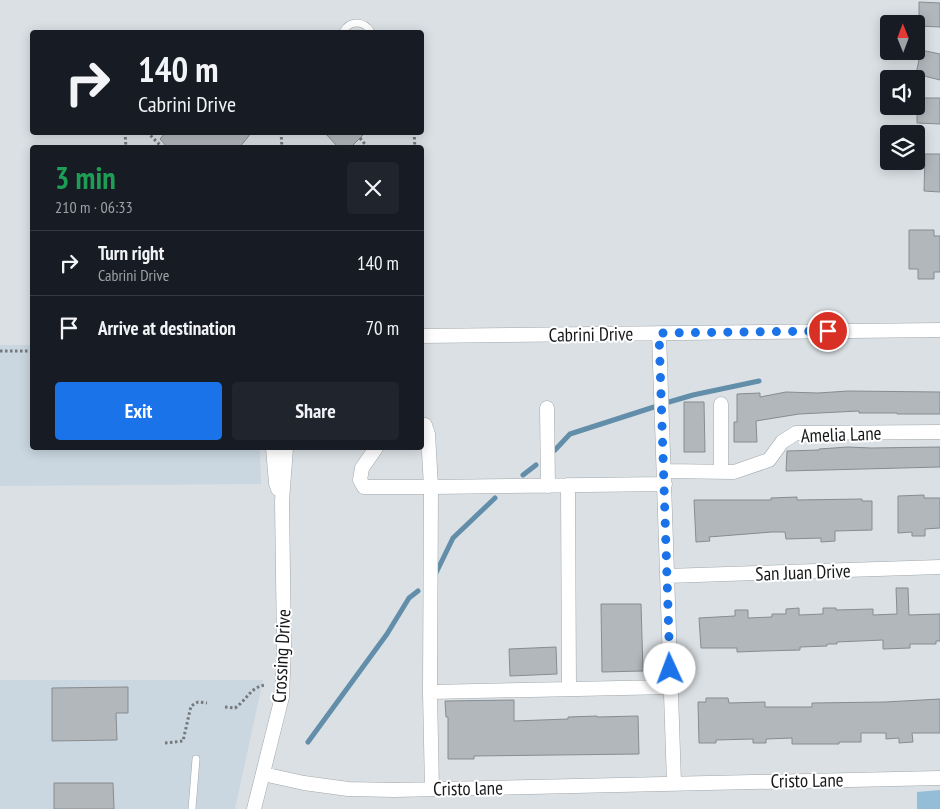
<!DOCTYPE html>
<meta charset="utf-8">
<style>
:root{--surface:#171b24;--page:#20242c;--text:#f1f3f6;--muted:#9ea1a6;--line:#363941;--accent:#1a73e8}
body{margin:0;font-family:"PT Sans Narrow",sans-serif;background:var(--page);color:var(--text);height:100vh;display:flex;flex-direction:column;font-size:19px;white-space:nowrap}
*{box-sizing:border-box;margin:0}
p{font-size:16px;color:var(--muted)}
.icon{flex:none;width:28px;height:28px;fill:none;stroke:currentColor;stroke-width:2;stroke-linecap:round;stroke-linejoin:round}
.map{position:relative;flex:1;overflow:hidden}
.panel{position:absolute;left:30px;top:145px;width:394px;height:305px;display:flex;flex-direction:column;background:var(--surface);border-radius:5px;box-shadow:0 2px 12px #0003}
.panel>*{flex:none}
.top-card{position:absolute;left:30px;top:30px;width:394px;height:105px;border-radius:5px;box-shadow:0 2px 12px #0003;background:#171b24;color:var(--text);overflow:hidden}
.needle{width:32px;rotate:359deg}
.controls{position:absolute;left:880px;top:15px;display:grid;gap:10px}
.controls a{display:grid;place-items:center;width:45px;height:45px;border-radius:5px;background:var(--surface);box-shadow:0 2px 12px #0003;font-size:25px}
.pin{position:absolute;display:grid;place-items:center;width:42px;height:42px;color:#fff;margin:-21px;border:2px solid #fff;border-radius:50%;box-shadow:0 1px 5px #0007}
.me{position:absolute;width:55px;margin:-28px;rotate:358deg;stroke-linejoin:round;filter:drop-shadow(0 0 4px #0008)}
.turn{display:flex;align-items:center;gap:18px;height:105px;padding:0 25px;font-size:22px}
.turn .icon{width:65px;height:65px;stroke-width:2.5}
.turn b{display:block;font-size:35px;line-height:42px}
.round{display:grid;place-items:center;flex:none;width:52px;height:52px;border-radius:5px;background:var(--page)}
.overview{display:flex;align-items:center;justify-content:space-between;height:85px;padding:0 25px}
h1{font-size:30px;font-weight:700;line-height:38px;color:#1e9e55}
.button{display:flex;gap:10px;margin-top:auto;padding:10px 25px}
.button a{flex:1;height:58px;border-radius:5px;background:var(--accent);color:#fff;font-size:20px;font-weight:700;line-height:58px;text-align:center}
.button a+a{background:var(--page);color:var(--text)}
ul{padding:0;list-style:none}
li{display:flex;align-items:center;gap:15px;height:65px;padding:0 25px;border-top:1px solid var(--line)}
li div{flex:1}
li b{display:block;font-size:19px}
li em{font-style:normal}
.map>svg:first-child{display:block}
.built{fill:#cad7e0}
.green{fill:#94bdd8}
.lines{fill:none;stroke-linecap:round;stroke-linejoin:round}
.stream{stroke:#638eaa;stroke-width:5}
.building{fill:#b1b7bb;stroke:#878c90}
.service-casing{stroke:#a1a7ab;stroke-width:8}
.minor-casing{stroke:#a1a7ab;stroke-width:15}
.path{stroke:#75797c;stroke-width:3;stroke-dasharray:2.5 2.5;stroke-linecap:butt}
.service{stroke:#fff;stroke-width:7}
.minor{stroke:#fff;stroke-width:14}
.route{stroke:#1a73e8;stroke-width:9;stroke-dasharray:0 16.2}
.labels{text-anchor:middle;stroke-width:4;stroke-linejoin:round;paint-order:stroke}
.street-label{font-size:19px;fill:#16181a;stroke:#fff}
</style>
<div class="map">
<svg width="940" height="809" viewBox="0 0 940 809">
<rect width="100%" height="100%" fill="#dae0e4"/>
<!-- built -->
<path class="built" d="M0 345H32V448H260L261 484 0 486Z
M0 680H263L235 809H0Z"/>
<!-- green -->
<path class="green" d="M940 790V809H917V792Z"/>
<g class="lines">
<!-- stream -->
<path class="stream" d="M669 402 693 395 759 381
M555 450 570 434 654 407
M523 475 536 465
M435 575 453 538 495 498
M308 742 387 634 409 598 418 591"/>
</g>
<!-- building -->
<path class="building" d="M919 2 940 3V27L919 26Z
M921 50 940 54V80L916 74Z
M917 98H940V124L917 123Z
M166 132H252L239 148H168L160 139Z
M324 132H366L350 148H339Z
M925 154H940V192L924 191Z
M909 230H934V236H940V272H934V279H918V269H909Z
M848 391 940 392V414H897V413H859V411L799 414 756 421 757 442H734V422H737V394L760 393V397L786 392 818 393Z
M684 402H704L705 452H684Z
M848 447 871 448 940 447V467L786 471 787 451 819 450V449Z
M924 495V498H940V528L925 529V536H912V532L898 533V496Z
M797 497V500L862 499V501H872V530L835 531V541L821 542V538L786 539 785 532H772L709 537 710 541 696 542 694 500H771V498Z
M896 588H908L909 615 940 614V641H936V644H910V648L883 649V640L837 642V644H827V646L800 647V650L763 651 737 652V648H701L699 618 735 616V610H748V618L772 617V614H786V609L799 608V615L823 614V608H836V610L873 609V615L897 614Z
M601 604H641L643 671 602 672Z
M556 647 557 674 510 676 509 649Z
M128 687V713H116L117 740 52 741V688Z
M706 698H728L729 703 765 702V707H812V703L885 702 940 699V733H912L913 742 899 743V738L886 739V733H861V742H839V744H792V738L766 739V743H753V739L716 740V743H699L698 702H706Z
M514 700V721L568 719V717L597 716V717L638 716 639 754 474 756V759H448V717H446L445 701Z
M54 783H113L114 809H54Z"/>
<g class="lines">
<!-- service casing -->
<g class="service-casing">
<path id="service" d="M343 32C350 19 365 21 371 32
M192 809 196 759"/>
</g>
<!-- minor casing -->
<g class="minor-casing">
<path id="minor" d="M659 333 674 783
M421 336 940 330
M547 408 548 486
M273 448 276 483 278 489
M376 448 362 468 360 480 364 487H431L428 434 425 425 421 424
M665 471 734 472 769 460 782 442 796 433 940 432
M721 471V404
M568 485 569 689
M667 576 940 567
M430 692 670 687
M263 774 304 783 348 789 394 790 940 778
M432 789 430 692 431 487 665 484
M254 809 282 697 284 647 282 501 286 448"/>
</g>
<!-- path -->
<path class="path" d="M125 132 126 148
M147 132 163 148
M281 132 282 148
M414 132 415 148
M360 138 368 148
M0 351H32
M225 707 235 708C248 699 250 687 266 685
M165 743 183 741 191 706 198 702 207 703"/>
<!-- service -->
<use href="#service" class="service"/>
<!-- minor -->
<use href="#minor" class="minor"/>
</g>
<g class="lines">
<!-- route -->
<path class="route" d="M670 669 659 333 828 331"/>
</g>
<g class="labels">
<!-- street labels -->
<g class="street-label">
<text transform="translate(591 334) rotate(-1)" y="7">Cabrini Drive</text>
<text transform="translate(841 434) rotate(-2)" y="7">Amelia Lane</text>
<text transform="translate(803 572) rotate(-2)" y="7">San Juan Drive</text>
<text transform="translate(281 656) rotate(-87)" y="7">Crossing Drive</text>
<text transform="translate(807 780) rotate(-1)" y="7">Cristo Lane</text>
<text transform="translate(468 788) rotate(-1)" y="7">Cristo lane</text>
</g>
</g>
</svg>
<div class="controls">
<a><svg class="needle" viewBox="-14 -14 28 28"><path d="M0-13l5 13h-10z" fill="#e53935"/><path d="M0 13l5-13h-10z" fill="#9ea1a6"/></svg></a>
<a><svg class="icon" aria-label="sound" viewBox="0 0 24 24"><path d="M4 9h4l5-4v14l-5-4H4zM17 9q2 3 0 6"/></svg></a>
<a><svg class="icon" aria-label="layers" viewBox="0 0 24 24"><path d="M12 4l9 5-9 5-9-5zM3 14l9 5 9-5"/></svg></a>
</div>
<div class="pin" style="left:828px;top:331px;background:#d93025"><svg class="icon" aria-label="arrive" viewBox="0 0 24 24"><path d="M6 21V4h12l-3 4 3 4H6"/></svg></div>
<svg class="me" style="left:670px;top:669px" viewBox="-20 -20 40 40"><circle r="19" fill="#fff"/><path d="M0-13L10 11 0 6-10 11z" fill="#1a73e8"/></svg>
<div class="top-card">
<div class="turn"><svg class="icon" aria-label="right" viewBox="0 0 24 24"><path d="M7 20v-9h11M14 6l5 5-5 5"/></svg><div><b>140 m</b>Cabrini Drive</div></div>
</div>
<section class="panel">
<div class="overview"><div><h1>3 min</h1><p>210 m · 06:33</p></div><a class="round"><svg class="icon" aria-label="close" viewBox="0 0 24 24"><path d="M6 6l12 12M18 6L6 18"/></svg></a></div>
<ul>
<li><svg class="icon" aria-label="right" viewBox="0 0 24 24"><path d="M7 20v-9h11M14 6l5 5-5 5"/></svg><div><b>Turn right</b><p>Cabrini Drive</p></div><em>140 m</em></li>
<li><svg class="icon" aria-label="arrive" viewBox="0 0 24 24"><path d="M6 21V4h12l-3 4 3 4H6"/></svg><div><b>Arrive at destination</b></div><em>70 m</em></li>
</ul>
<div class="button"><a>Exit</a><a>Share</a></div>
</section>
</div>
